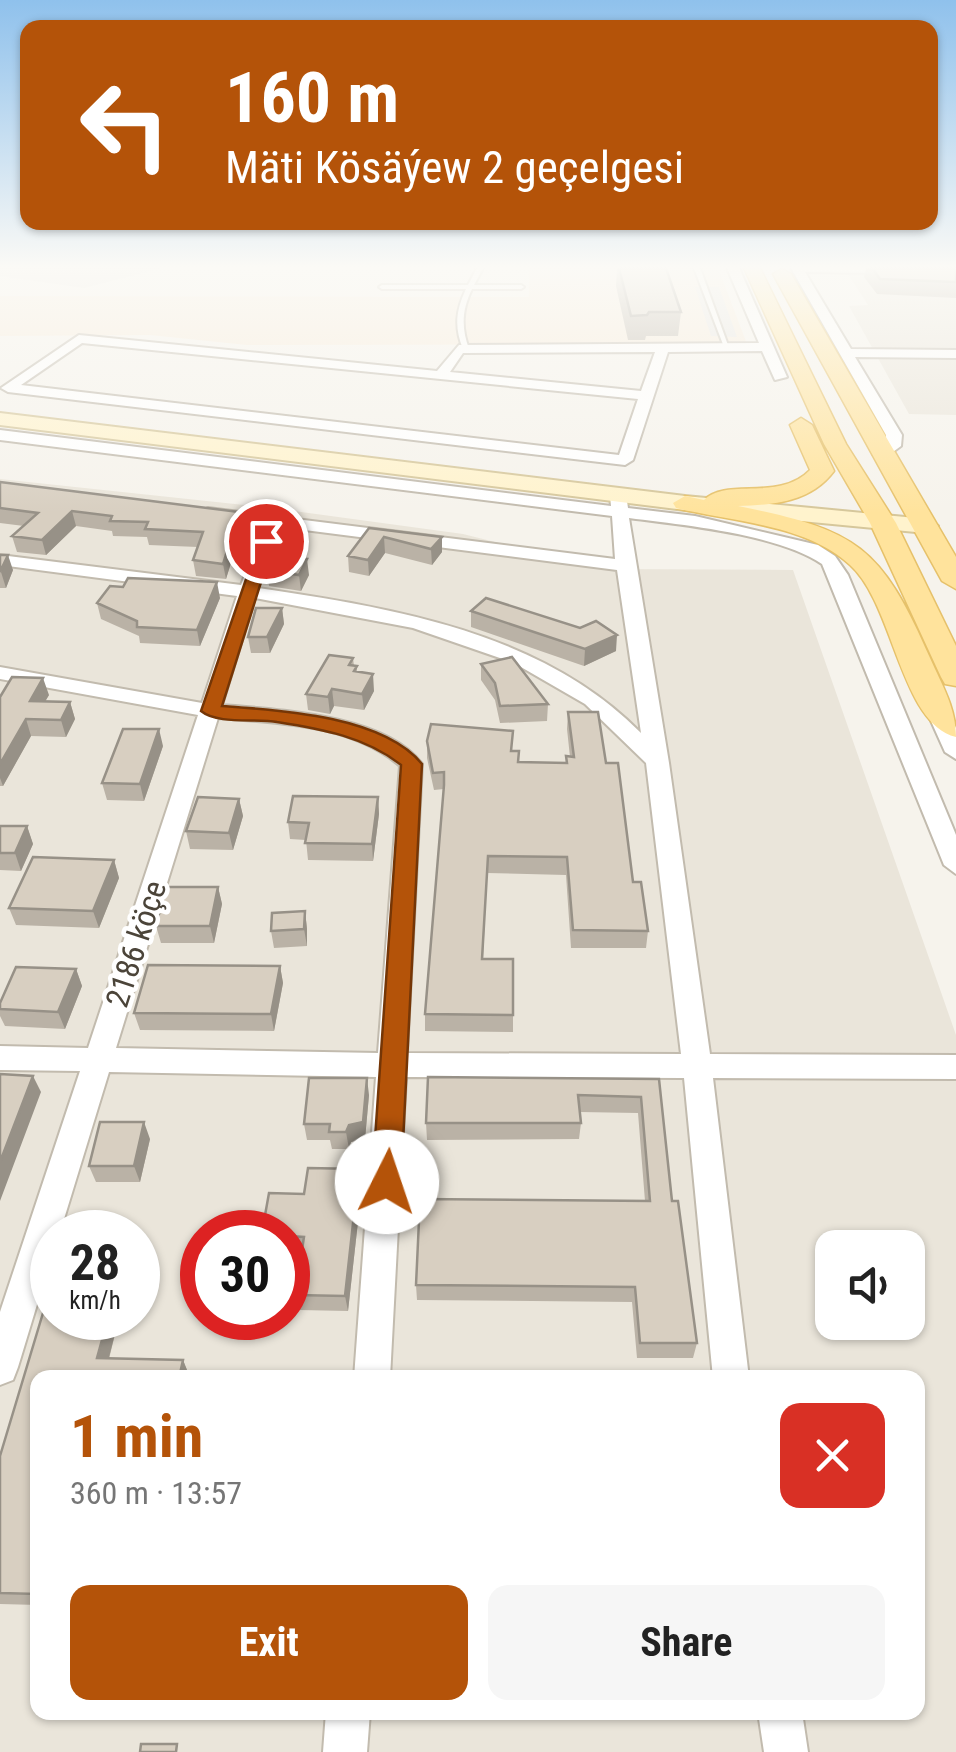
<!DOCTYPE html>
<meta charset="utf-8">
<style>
:root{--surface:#fff;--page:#f6f6f6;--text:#222;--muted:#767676;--accent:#b45309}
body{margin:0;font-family:"Roboto Condensed",sans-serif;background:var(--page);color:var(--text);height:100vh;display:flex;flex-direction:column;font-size:38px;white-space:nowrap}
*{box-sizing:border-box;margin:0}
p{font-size:32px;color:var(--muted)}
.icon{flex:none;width:55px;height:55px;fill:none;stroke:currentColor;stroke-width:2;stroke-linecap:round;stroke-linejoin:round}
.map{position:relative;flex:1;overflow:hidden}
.drawer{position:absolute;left:30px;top:1370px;width:895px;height:350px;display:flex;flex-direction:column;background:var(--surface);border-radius:20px;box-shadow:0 2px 8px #0004}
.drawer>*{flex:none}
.banner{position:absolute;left:20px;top:20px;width:918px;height:210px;border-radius:20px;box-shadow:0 2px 8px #0004;background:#b45309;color:#fff;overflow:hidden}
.fabs{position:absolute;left:815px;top:1230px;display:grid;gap:20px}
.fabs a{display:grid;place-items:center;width:110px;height:110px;border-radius:20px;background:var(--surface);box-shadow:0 2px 8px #0004;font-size:50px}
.speed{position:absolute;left:30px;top:1210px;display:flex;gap:20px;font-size:50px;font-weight:700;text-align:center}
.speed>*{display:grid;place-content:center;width:130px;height:130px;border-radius:50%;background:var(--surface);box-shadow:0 2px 8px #0004;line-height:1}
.speed small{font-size:25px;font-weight:400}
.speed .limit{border:15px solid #d22;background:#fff;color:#111}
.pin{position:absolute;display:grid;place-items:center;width:85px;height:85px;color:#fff;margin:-42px;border:5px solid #fff;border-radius:50%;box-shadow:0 2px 10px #0007}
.me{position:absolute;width:110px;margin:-55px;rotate:4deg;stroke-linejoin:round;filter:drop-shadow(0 0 8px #0008)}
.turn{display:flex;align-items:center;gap:35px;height:210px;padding:0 40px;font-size:45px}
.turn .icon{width:130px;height:130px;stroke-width:2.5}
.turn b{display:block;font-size:70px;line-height:85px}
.round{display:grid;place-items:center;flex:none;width:105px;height:105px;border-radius:20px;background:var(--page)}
.summary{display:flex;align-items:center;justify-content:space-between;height:170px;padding:0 40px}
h1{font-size:60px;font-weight:700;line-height:75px;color:var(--accent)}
.action{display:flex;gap:20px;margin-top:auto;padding:20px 40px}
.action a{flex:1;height:115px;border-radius:20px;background:var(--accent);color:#fff;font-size:40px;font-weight:700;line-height:115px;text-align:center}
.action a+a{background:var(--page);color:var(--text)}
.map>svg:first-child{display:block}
.residential{fill:#eae5da;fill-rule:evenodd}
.commercial{fill:#f7ead8}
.industrial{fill:#e6e2dd}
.parking{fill:#e5e3e0}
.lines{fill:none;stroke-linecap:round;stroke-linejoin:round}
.lane-casing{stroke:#c2bbae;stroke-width:4}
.street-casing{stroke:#c2bbae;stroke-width:4}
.secondary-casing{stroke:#d6c79b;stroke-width:4}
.primary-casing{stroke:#e6c16a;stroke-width:3}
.lane{fill:#fff;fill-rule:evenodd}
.street{fill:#fff;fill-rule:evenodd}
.secondary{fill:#fff3cd;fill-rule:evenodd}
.primary{fill:#ffe39c;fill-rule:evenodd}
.wall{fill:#bab2a6}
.shaded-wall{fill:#979187}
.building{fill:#d8cfc1;stroke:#979187;stroke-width:2.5}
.route{fill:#b45309;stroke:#753606;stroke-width:2.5}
.labels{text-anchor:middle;stroke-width:9;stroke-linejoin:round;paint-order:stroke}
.street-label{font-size:32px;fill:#4b4439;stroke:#fff}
</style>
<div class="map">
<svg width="956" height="1752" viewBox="0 0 956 1752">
<rect width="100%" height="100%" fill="#f6f3ec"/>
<!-- residential -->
<path class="residential" d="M844 268H956V415L909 414 849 306 868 305Z
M0 479 272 508 463 534 603 569 793 570 956 1035V1752H0ZM52 1232H138V1318H52ZM202 1232H288V1318H202ZM832 1248H908V1322H832ZM38 1378H918V1712H38Z"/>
<!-- commercial -->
<path class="commercial" d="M529 268H718L747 344 247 345 150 335 0 336V296L529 297Z"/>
<!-- industrial -->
<path class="industrial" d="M0 268H162L84 288 0 276Z"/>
<!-- parking -->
<path class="parking" d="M695 287H719L737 337 711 336Z"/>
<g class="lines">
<!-- lane casing -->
<g class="lane-casing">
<path id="lane" d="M477 268H483L474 285H521L524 287 521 289H472C462 310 461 327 469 349L466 351 463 349C454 327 456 310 466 289H382L379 287 382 285H468Z
M694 268H700L729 348 724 347Z"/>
</g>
<!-- street casing -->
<g class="street-casing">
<path id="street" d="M727 268H739L787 377 775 380 762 351 668 352 633 460 625 465 8 392 1 388 79 335 437 371 459 345 759 343ZM82 343 638 399 619 455 21 385ZM655 352 641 391 450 372 463 353Z
M791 268H956V274L805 272 851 349 956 350V358L855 357 902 435 901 446 886 457 873 454 886 444V435Z
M0 430 611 506 610 495 618 490 626 495 628 508 695 516 818 545 835 556 848 575 956 835V874L944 865 822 564C778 534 683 525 629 518L669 763 710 1054 956 1055V1079L713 1078 749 1378H713L684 1078 406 1077 390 1378H354L376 1077 109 1072 60 1232H52V1255L18 1367 13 1380 0 1385V1312L80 1071 0 1070V1046L88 1048 198 715 0 679V667L202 703 237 596 0 565V555L241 585 265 525 202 517 200 513 208 508 615 559 612 516 0 440ZM281 527 617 570 641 733C542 632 393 608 258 588ZM255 598 413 628 514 663 585 704 646 763 681 1054 407 1053 422 764C385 715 280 710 222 705ZM218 718C279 723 352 724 400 766L378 1053 116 1048Z
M938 706 946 707 956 728V759L945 752 927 712Z
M326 1712H370L367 1752H323Z
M758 1712H802L808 1752H764Z"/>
</g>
<!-- secondary casing -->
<g class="secondary-casing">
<path id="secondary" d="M0 413 685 496 926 519 938 526 926 533 685 510 0 425Z"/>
</g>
<!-- primary casing -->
<g class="primary-casing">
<path id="primary" d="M744 268H760L846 444 896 523 956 646V686L945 684 941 677 870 523 824 444Z
M782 269 791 274 956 557V589L942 581 773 274Z
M801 418 812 425 834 471C811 502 774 505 738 506 857 530 881 546 930 658 942 685 956 708 956 737 900 723 894 604 850 565 805 524 733 522 676 508L673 503 685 496 704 500C727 477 779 502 810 470L790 425Z"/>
</g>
<!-- lane -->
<use href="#lane" class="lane"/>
<!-- street -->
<use href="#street" class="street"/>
<!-- secondary -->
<use href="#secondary" class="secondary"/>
<!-- primary -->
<use href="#primary" class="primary"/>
</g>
<!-- wall -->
<path class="wall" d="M617 268H666L681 312 678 336H646L645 340H628L616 286Z
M866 268H956V298L877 294 864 277Z
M0 482 242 527 226 579 196 576 193 560 198 547 149 545 147 537 113 536 112 531 76 526 46 555 17 552 12 536 24 526 0 523Z
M369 528 442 537V552L432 565 385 553 369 576 349 572 348 556Z
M0 555 13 570 6 588H0Z
M267 570 309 575 301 591 269 586Z
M220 598 200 646 140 643 139 636 101 619 97 603Z
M282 608 284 624 270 653H251L248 637Z
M471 611 616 651 584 666 471 627Z
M353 658 354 666H357V672L374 691 364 710 334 706 330 714 308 710 306 694Z
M481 664 548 704 547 721 500 723 495 700 481 680Z
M49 695 45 701 70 702 75 719 66 737 31 736 3 786H0V697Z
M568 712 606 763 633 882 648 931 646 948H571L566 875 487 873 483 959 513 1015V1032L425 1031V1014L444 789 434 790 427 758V741L519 751V762L566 763 570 757 567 729Z
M163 746 144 801 107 800 102 783Z
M378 797 379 814 373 861 308 860 306 840 290 839 288 822Z
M239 799 243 816 233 850 190 849 186 831Z
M0 826H27L33 844 21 871 0 870Z
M114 860 119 878 99 928 16 925 9 908Z
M218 887 222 904 214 943H161L156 926Z
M305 911 307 929V946L274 948 271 931Z
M280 966 283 983 274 1031 140 1030 134 1013Z
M76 969 82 986 65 1029 5 1026 0 1016V1003Z
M659 1079 672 1201 697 1343 693 1358H637L632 1302 417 1300 416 1285 645 1201 638 1113 580 1112 581 1123 579 1139 427 1140 426 1123Z
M369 1095 365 1139 351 1142 349 1149H332L330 1140H307L304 1124Z
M150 1139 140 1182H96L89 1166Z
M359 1169 362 1186 348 1311 299 1310 295 1295 301 1252H288V1232L304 1194Z
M52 1283V1318H119L109 1359 183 1360 189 1375V1378H38V1605L0 1604V1456Z"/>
<!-- shaded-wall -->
<path class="shaded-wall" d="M72 511 76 526 46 555 42 540Z
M239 512 242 527 226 579 223 564Z
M384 537 385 553 369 576 368 560Z
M442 537V552L432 565 431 549Z
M8 555 13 570 6 588 1 572Z
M307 559 309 575 301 591 299 575Z
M217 582 220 598 200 646 197 630Z
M282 608 284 624 270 653 267 637Z
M617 635 616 651 584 666 585 649Z
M373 674 374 691 364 710 362 694Z
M43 678 49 695 36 717 30 701Z
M332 689 334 706 330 714 328 697Z
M70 702 75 719 66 737 61 720Z
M26 719 31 736 3 786 0 778V764Z
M159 729 163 746 144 801 140 784Z
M378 797 379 814 373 861 372 844Z
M239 799 243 816 233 850 229 833Z
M27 826 33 844 21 871 15 853Z
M114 860 119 878 99 928 93 911Z
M218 887 222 904 214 943 210 926Z
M305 911 307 929V946L304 929Z
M280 966 283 983 274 1031 271 1014Z
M76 969 82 986 65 1029 58 1012Z
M33 1076 41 1092 0 1201V1162Z
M367 1078 369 1095 365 1139 351 1142 349 1149 346 1132Z
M144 1122 150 1139 140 1182 134 1166Z
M359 1169 362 1186 348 1311 345 1296Z
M108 1318H119L105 1373 97 1358Z
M183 1360 189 1375V1378H179Z"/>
<!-- building -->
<path class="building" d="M619 268H666L681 312H649L647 315 631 316Z
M872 268H956V282L880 279Z
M0 482 239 512 223 564 193 560 203 532 145 529 148 522 110 521 112 516 72 511 42 540 12 536 38 513 0 508Z
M369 528 442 537 431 549 384 537 368 560 348 556Z
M0 555H8L0 572Z
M272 558 307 559 299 575 267 570Z
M128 578 217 582 197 630 137 627V621L97 603 110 586 123 587Z
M486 598 580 628 596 621 617 635 585 649 471 611Z
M256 608H282L267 637H248Z
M329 655 353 658 349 665 357 666 354 671 373 674 362 694 332 689 328 697 306 694Z
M512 657 548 704 500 706 495 683 481 664Z
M12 677 43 678 30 701 70 702 61 720 26 719 0 764V697Z
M568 712H598L606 763H618L633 882H641L648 931 573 930 567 857 488 856 482 959H513V1015L425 1014 444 785V772L433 773 427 741 431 724 513 731 511 751H519L518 762 567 763 566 756 574 757Z
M123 729H159L140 784 102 783Z
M293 796 378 797 372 844 305 843 309 823 288 822Z
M198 797 239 799 229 833 186 831Z
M0 826H27L15 853H0Z
M33 857 114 860 93 911 9 908Z
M166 887H218L210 926H156Z
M305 911 304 929 271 931 272 913Z
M148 965 280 966 271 1014 134 1013Z
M16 967 76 969 58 1012 0 1009V1003Z
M0 1074 33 1076 0 1162Z
M428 1077 659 1079 672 1201H678L697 1343H640L635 1287 416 1285 420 1199 650 1201 641 1097 578 1095 581 1123H426Z
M309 1078H367L363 1122 349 1125 346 1132H329L330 1124H304Z
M100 1122H144L134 1166H89Z
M308 1168 359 1169 345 1296 295 1295 304 1237 288 1236V1232H262L269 1193 304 1194Z
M52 1283V1318H108L97 1358 183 1360 179 1378H38V1594L0 1593V1456Z
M141 1744H177L176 1752H140Z"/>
<!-- sky -->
<linearGradient id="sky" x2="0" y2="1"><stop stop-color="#8fc1ec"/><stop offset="0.52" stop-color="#fbfaf6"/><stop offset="1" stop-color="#fbfaf6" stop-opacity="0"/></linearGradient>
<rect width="956" height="513" fill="url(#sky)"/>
<!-- route -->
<path class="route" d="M266 536 274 541 222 706C280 710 383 716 422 764L401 1182 397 1192 387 1195 376 1192 372 1182 401 765C366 737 322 729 277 722 256 718 218 725 201 711L259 541Z"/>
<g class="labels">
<!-- street labels -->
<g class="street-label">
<text transform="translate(136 944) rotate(-72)" y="11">2186 köçe</text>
</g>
</g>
</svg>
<div class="fabs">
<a><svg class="icon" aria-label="sound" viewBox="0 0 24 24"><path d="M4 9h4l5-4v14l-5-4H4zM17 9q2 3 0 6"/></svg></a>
</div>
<div class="speed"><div>28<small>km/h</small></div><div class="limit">30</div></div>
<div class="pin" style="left:266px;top:541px;background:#d93025"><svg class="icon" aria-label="arrive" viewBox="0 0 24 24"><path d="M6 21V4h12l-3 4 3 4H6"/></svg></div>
<svg class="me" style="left:387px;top:1182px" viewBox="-20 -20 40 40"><circle r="19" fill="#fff"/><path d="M0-13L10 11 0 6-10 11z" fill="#b45309"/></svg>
<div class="banner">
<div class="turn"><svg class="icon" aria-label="left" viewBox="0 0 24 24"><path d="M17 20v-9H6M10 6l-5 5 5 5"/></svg><div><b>160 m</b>Mäti Kösäýew 2 geçelgesi</div></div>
</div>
<section class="drawer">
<div class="summary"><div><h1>1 min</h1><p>360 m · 13:57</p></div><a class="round" style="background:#d93025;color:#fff"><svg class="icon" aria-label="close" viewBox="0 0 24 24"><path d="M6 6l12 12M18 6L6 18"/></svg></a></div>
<div class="action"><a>Exit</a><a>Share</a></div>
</section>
</div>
